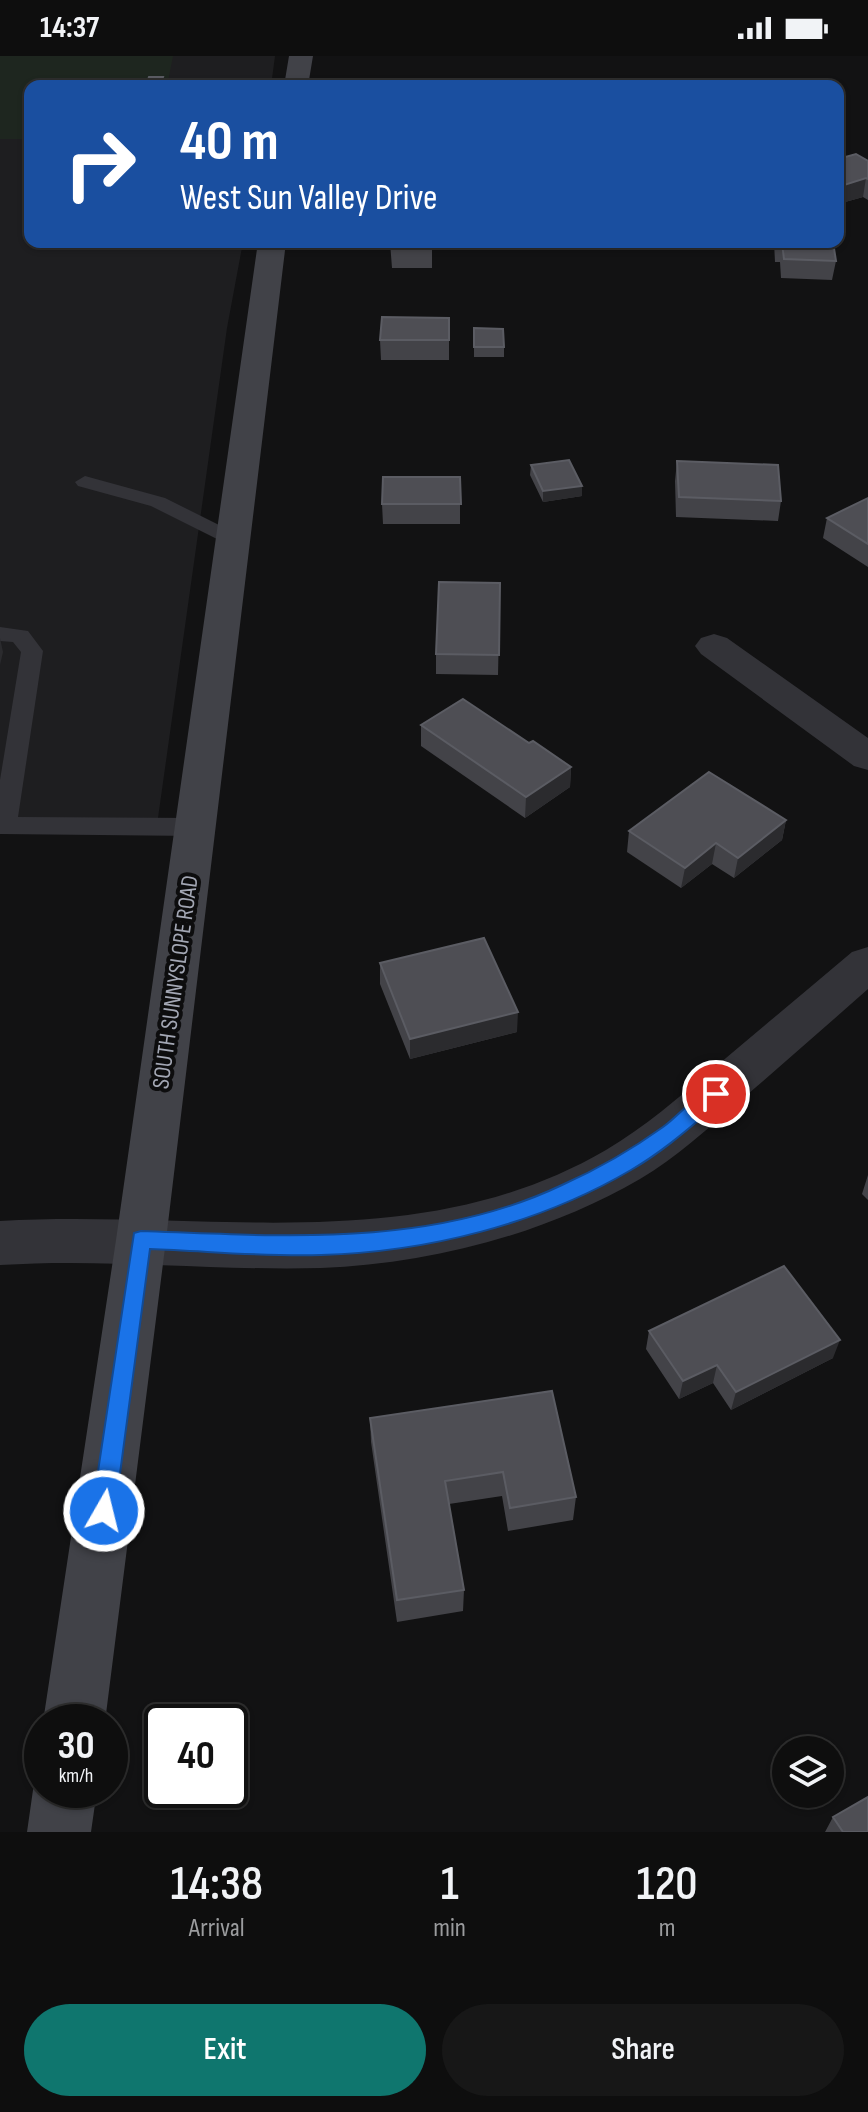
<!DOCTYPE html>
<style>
:root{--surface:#0e0e0e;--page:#171717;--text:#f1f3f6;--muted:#9b9c9e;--line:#2e2e2e;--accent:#0f766e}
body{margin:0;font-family:"Sofia Sans Condensed",sans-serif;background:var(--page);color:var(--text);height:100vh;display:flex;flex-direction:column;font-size:30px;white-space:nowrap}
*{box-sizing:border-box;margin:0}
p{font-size:26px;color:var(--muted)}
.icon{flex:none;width:44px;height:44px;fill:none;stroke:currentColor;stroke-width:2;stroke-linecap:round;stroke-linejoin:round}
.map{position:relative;height:1776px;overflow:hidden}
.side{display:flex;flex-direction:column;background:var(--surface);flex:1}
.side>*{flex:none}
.banner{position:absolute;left:24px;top:24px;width:820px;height:168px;border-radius:16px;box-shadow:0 2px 6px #0004,0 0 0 2px var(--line);background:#1a4fa0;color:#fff;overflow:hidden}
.tools{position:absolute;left:772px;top:1680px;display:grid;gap:16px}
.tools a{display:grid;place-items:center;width:72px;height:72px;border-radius:50%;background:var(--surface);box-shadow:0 2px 6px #0004,0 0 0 2px var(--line);font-size:40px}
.speed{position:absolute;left:24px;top:1648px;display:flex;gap:16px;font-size:40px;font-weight:700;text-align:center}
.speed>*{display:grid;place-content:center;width:104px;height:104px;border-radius:50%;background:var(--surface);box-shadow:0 2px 6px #0004,0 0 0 2px var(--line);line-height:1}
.speed small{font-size:20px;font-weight:400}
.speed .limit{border:4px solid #111;border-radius:12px;background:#fff;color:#111}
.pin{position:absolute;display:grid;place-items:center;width:68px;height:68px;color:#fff;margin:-34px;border:4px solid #fff;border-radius:50%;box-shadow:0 2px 8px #0007}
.me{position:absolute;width:88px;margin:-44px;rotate:8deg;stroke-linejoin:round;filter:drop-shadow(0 0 6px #0008)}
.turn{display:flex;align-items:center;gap:28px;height:168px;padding:0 24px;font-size:36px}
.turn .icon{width:104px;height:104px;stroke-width:2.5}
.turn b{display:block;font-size:56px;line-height:68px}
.eta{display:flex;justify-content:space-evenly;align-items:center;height:136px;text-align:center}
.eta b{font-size:48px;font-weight:600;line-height:56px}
.action{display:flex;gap:16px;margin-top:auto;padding:16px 24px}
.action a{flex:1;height:92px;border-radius:48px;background:var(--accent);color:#fff;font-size:32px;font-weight:600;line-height:92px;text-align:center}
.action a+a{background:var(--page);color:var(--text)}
.status{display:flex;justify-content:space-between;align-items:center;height:56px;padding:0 40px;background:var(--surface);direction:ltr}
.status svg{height:22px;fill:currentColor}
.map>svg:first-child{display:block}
.built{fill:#1e1e20}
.green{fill:#1e261f}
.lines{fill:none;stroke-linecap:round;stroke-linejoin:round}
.lane{fill:#333338;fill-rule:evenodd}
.street{fill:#333338;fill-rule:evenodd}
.secondary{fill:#414248;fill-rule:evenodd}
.wall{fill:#434348}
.shaded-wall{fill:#2b2b2e}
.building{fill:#4e4e54;stroke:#5b5c63;stroke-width:2}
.route{fill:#1a73e8;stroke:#114b97;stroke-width:2}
.labels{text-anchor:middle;stroke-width:8;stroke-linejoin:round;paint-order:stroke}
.street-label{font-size:24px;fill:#a3a7b4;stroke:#0d0d0e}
</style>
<div class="status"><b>14:37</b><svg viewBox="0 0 49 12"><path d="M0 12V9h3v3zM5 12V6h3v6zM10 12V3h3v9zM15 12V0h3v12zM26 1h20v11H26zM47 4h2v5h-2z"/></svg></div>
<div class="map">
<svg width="868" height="1776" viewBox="0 0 868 1776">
<rect width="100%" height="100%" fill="#121213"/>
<!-- built -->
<path class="built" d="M0 0H275L271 30H30V186H243L227 272 157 769 0 772Z"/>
<!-- green -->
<path class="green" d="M0 0H173L167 30H30V83H0Z"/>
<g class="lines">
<!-- lane -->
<path class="lane" d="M85 420 165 442 241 480 244 484 234 490 227 488 151 450 78 430 75 426Z
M0 571 28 575 43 595 18 761 196 762 205 765 208 771 205 777 196 780 0 778V724L21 596 13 586 0 585Z"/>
<!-- street -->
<path class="street" d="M714 578 727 582 868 682V714L854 710 701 598 695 590 701 582Z
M868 891V933C825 971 783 1008 740 1045 708 1072 676 1102 640 1123 545 1178 431 1208 321 1212 214 1215 107 1202 0 1209V1165C206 1153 417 1204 606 1094 645 1071 679 1041 713 1013 759 974 806 935 852 896Z"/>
<!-- secondary -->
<path class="secondary" d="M289 0H313L308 30H284Z
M258 186H286L166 1184 105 1666H43L116 1184Z
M42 1713V1734H97L91 1776H27L33 1734Z"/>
</g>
<!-- wall -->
<path class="wall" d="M838 103 868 105V144L863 141 838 148Z
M390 186H432V212H392Z
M774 186H833L836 205 832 224 781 222 780 206H775Z
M449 262V304H381L380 284Z
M474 272 504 291V301H474Z
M677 405 781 445 778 465 676 461 675 425Z
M531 409 582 440 543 446 530 419Z
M460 421V468H383L382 448Z
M868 442V511L823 482 827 462Z
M500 527 498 619 436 618V598Z
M421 669 529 687 571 711 570 731 525 762 421 690Z
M786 764 782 784 734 822 712 808 681 832 627 796 629 775Z
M380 907 517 976 410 1003 380 928Z
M868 1119V1144L862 1138Z
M649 1275 833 1302 731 1354 713 1327 679 1343 646 1293Z
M370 1362 576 1441 573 1464 508 1475 502 1440 449 1448 464 1534 463 1555 397 1566 371 1386Z
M833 1761 868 1776H825Z"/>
<!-- shaded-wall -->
<path class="shaded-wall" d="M866 122 863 141 838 148V131Z
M582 430V440L543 446V435Z
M0 582 3 596 0 609Z
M571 711 570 731 525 762 526 741Z
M786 764 782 784 734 822 738 802Z
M716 787 712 808 681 832 685 812Z
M518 956 517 976 410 1003V983Z
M840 1284 833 1302 731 1354 736 1336Z
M717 1309 713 1327 679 1343 683 1325Z"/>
<!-- building -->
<path class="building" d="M149 21H163L160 30H146Z
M414 27H445V30H414Z
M856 98 868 105V123L866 122 838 131V103Z
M391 186H432V193H391Z
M777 186H833L836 205 784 203 782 187Z
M382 261 449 262V284H380Z
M474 272 503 273 504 291H474Z
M569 404 582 430 543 435 531 409Z
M677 405 778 409 781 445 679 441Z
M383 421H460L461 448H382Z
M868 442V488L827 462Z
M439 526 500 527 499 599 436 598Z
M463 643 529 687 533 685 571 711 526 741 421 669Z
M709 716 786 764 738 802 716 787 685 812 629 775Z
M484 882 518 956 410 983 380 907Z
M784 1210 840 1284 736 1336 717 1309 683 1325 649 1275Z
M552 1335 576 1441 510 1452 503 1416 445 1425 464 1534 397 1544 370 1362Z
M868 1741V1776H843L833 1761Z"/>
<!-- route -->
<path class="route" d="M716 1031 723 1033 726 1038 723 1044C693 1069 664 1095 631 1114 539 1168 427 1196 321 1199 265 1201 207 1195 150 1193L115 1455 112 1463 104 1466 95 1463 92 1455 134 1177 141 1175C283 1180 430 1192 562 1129 598 1113 631 1094 663 1071 680 1059 696 1037 716 1031Z"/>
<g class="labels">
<!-- street labels -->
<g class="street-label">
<text transform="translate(175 926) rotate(-82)" y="8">SOUTH SUNNYSLOPE ROAD</text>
</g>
</g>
</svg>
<div class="tools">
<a><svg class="icon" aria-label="layers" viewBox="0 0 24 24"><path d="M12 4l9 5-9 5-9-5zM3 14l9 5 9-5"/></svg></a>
</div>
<div class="speed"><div>30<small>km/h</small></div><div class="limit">40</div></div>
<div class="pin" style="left:716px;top:1038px;background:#d93025"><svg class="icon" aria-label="arrive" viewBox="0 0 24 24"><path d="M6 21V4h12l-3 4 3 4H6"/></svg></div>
<svg class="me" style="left:104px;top:1455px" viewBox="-20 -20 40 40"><circle r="17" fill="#1a73e8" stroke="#fff" stroke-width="3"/><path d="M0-11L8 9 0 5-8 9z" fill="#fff"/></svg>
<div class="banner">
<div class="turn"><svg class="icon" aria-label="right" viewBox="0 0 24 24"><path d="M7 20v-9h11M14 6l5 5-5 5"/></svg><div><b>40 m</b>West Sun Valley Drive</div></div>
</div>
</div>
<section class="side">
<div class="eta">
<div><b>14:38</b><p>Arrival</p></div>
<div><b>1</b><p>min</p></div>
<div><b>120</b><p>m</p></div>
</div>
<div class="action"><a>Exit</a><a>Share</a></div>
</section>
